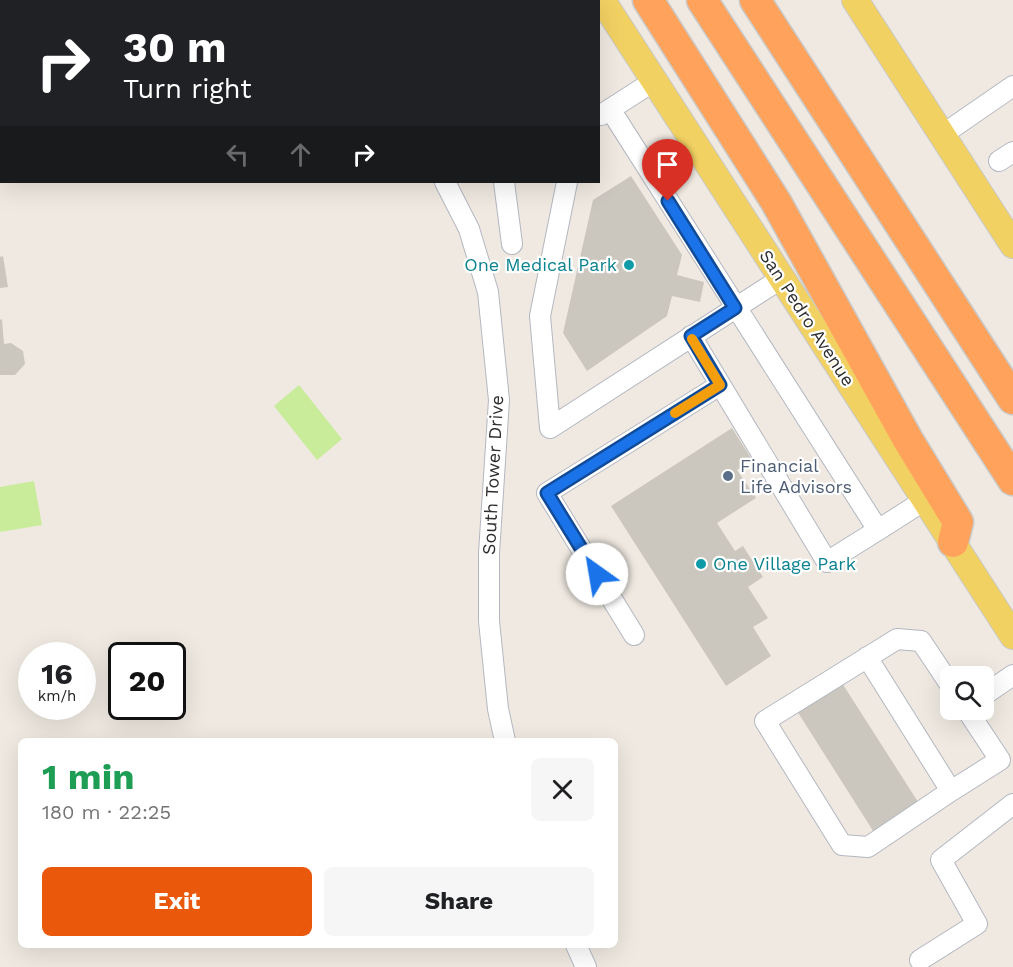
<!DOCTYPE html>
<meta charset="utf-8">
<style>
:root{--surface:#fff;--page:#f6f6f6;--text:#202124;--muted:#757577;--accent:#ea580c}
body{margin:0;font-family:"Work Sans",sans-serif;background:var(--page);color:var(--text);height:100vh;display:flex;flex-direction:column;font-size:22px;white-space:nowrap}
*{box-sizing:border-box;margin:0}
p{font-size:20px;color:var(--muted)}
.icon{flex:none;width:33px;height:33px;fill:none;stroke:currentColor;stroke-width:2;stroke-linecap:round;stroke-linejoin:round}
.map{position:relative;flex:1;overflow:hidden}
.side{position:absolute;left:18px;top:738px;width:600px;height:210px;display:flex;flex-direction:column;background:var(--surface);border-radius:9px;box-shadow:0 6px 24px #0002}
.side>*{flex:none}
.banner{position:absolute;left:0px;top:0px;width:600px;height:183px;box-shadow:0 6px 24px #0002;background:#202124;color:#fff;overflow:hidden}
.tools{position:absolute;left:940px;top:666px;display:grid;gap:12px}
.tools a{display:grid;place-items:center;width:54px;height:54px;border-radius:9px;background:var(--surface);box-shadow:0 6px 24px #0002;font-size:30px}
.speed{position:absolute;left:18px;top:642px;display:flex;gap:12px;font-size:30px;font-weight:700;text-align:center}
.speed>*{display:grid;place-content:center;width:78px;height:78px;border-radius:50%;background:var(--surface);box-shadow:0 6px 24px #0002;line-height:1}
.speed small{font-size:15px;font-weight:400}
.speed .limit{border:3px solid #111;border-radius:9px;background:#fff;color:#111}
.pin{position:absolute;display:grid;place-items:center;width:51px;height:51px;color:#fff;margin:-62px -26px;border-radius:50% 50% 50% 0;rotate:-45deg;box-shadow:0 0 6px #0007}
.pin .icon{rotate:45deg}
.me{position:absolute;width:66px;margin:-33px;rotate:328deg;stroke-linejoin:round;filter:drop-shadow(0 0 4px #0008)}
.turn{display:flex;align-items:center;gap:21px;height:126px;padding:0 24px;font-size:27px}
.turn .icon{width:78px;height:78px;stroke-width:2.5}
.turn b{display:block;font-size:42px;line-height:51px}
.lanes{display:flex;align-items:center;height:57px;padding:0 24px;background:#0003;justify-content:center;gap:30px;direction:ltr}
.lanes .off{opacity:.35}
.round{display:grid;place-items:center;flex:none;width:63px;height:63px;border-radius:9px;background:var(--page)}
.headline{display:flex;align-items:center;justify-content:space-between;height:102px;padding:0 24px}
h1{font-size:36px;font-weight:700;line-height:45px;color:#1e9e55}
.cta{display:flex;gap:12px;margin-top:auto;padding:12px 24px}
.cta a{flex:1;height:69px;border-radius:9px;background:var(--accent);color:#fff;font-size:24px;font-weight:700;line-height:69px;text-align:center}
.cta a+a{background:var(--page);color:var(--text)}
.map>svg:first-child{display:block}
.pitch{fill:#c9ec9a}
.building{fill:#cbc7bf}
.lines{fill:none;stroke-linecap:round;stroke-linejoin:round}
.minor-casing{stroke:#b4b7c1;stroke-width:22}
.major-casing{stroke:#c9c9c9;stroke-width:28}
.highway-casing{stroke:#c9c9c9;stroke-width:33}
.minor{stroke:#fff;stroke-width:20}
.major{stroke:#f2d163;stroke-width:26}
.highway{stroke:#ffa35c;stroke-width:30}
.route-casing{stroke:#114b97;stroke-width:15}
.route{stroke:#1a73e8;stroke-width:10}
.slow{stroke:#f59e0b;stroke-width:10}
.culture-dot{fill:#0f9aa8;stroke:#fff;stroke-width:2}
.service-dot{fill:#5c6f8a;stroke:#fff;stroke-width:2}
.labels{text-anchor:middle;stroke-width:4.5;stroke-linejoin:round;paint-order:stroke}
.culture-label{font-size:18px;fill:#0d838f;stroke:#fff;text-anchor:end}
.street-label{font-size:18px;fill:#2e2e2e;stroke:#fff}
.service-label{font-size:18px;fill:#4e5e75;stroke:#fff;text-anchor:start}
</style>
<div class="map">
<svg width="1013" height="967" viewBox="0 0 1013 967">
<rect width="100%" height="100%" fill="#efe9e1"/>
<!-- pitch -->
<path class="pitch" d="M299 385 342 439 317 460 274 406Z
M34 481 42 525 0 532V487Z"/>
<!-- building -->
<path class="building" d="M631 176 682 255 677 275 704 282 700 302 672 296 667 316 587 371 563 333 593 200Z
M3 256 8 287 0 288V257Z
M2 319 4 344 11 343 23 351 25 364 15 375H0V320Z
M732 428 752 460 737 470 756 498 717 523 735 551 743 546 763 577 748 587 768 618 753 627 771 656 726 686 611 506Z
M842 683 920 805 875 834 797 711Z"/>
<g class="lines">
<!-- minor casing -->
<g class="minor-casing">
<path id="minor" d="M335 0 336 2
M542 0 543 2
M409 2 411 0
M583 2 585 0
M610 109 878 530 925 500
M601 115 654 81
M942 135 1013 86
M999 161 1013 152
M445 182 469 229 488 292 499 400 489 553V621L498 709 505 741
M504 182 512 244
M567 182 540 316 550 428 782 278
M691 336 827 562 878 530
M634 635 547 493 720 385
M867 657 951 791
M951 686 921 641 897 639 765 721 842 845 868 847 951 791 1000 760 967 710
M984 695 1013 675
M576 945 586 967
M920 960 977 924 941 860 1013 804"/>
</g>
<!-- major casing -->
<g class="major-casing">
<path id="major" d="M602 0 1013 636
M855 0 1013 245"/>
</g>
<!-- highway casing -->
<g class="highway-casing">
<path id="highway" d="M648 0 776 202 908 440 958 522 953 542
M702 0 1013 480
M755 0 1013 399"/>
</g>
<!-- minor -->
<use href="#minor" class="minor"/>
<!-- major -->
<use href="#major" class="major"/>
<!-- highway -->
<use href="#highway" class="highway"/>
</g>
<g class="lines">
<!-- route casing -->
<g class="route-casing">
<path id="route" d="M597 574 547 493 720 385 691 336 735 308 668 201"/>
</g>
<!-- route -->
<use href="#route" class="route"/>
<!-- slow -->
<path class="slow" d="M675 413 720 385 692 339"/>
</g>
<!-- markers -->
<g class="culture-dot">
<circle cx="629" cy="265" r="6"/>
<circle cx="701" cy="564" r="6"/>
</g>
<circle class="service-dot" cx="728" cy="476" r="6"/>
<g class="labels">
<!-- culture labels -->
<g class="culture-label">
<text x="617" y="271">One Medical Park</text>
<text x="713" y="570" text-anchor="start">One Village Park</text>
</g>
<!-- street labels -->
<g class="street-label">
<text transform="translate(807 318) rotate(57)" y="6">San Pedro Avenue</text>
<text transform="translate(493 475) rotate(-87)" y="6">South Tower Drive</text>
</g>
<!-- service labels -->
<g class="service-label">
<text x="740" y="472">Financial<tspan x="740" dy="21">Life Advisors</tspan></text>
</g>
</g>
</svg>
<div class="tools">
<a><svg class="icon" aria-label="search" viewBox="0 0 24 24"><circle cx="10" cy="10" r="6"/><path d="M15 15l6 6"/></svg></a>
</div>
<div class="speed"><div>16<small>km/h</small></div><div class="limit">20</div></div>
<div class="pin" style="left:668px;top:201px;background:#d93025"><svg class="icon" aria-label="arrive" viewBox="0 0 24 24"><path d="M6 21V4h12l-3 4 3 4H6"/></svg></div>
<svg class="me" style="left:597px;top:574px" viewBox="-20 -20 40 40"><circle r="19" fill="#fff"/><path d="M0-13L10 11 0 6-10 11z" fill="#1a73e8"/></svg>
<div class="banner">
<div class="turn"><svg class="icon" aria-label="right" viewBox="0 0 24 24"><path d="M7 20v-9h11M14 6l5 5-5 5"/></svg><div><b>30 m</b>Turn right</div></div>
<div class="lanes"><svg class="icon off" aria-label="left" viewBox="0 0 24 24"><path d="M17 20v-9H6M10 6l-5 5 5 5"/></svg><svg class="icon off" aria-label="ahead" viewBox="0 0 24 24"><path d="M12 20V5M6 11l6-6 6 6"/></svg><svg class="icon" aria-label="right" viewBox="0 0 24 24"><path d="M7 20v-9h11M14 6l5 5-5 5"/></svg></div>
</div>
<section class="side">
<div class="headline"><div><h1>1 min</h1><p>180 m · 22:25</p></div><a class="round"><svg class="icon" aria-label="close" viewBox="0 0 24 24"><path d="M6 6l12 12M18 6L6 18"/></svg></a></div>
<div class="cta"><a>Exit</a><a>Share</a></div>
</section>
</div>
